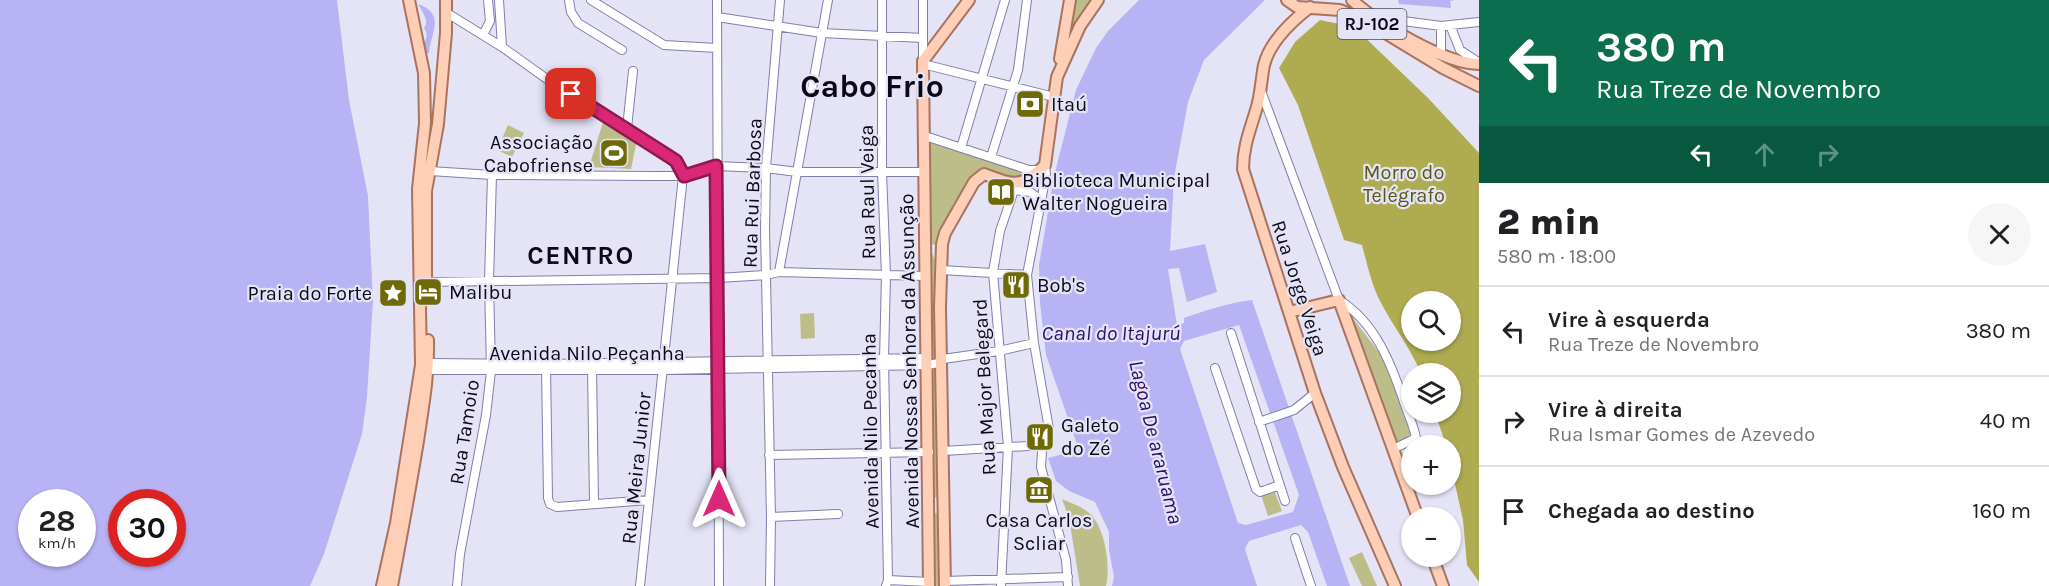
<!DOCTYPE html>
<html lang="pt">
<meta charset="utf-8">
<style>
:root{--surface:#fff;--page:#f6f6f6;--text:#202124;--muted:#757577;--line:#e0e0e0}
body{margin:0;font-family:Karla,sans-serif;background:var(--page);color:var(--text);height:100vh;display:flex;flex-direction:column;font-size:22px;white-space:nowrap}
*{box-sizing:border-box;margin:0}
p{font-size:20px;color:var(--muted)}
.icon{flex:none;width:33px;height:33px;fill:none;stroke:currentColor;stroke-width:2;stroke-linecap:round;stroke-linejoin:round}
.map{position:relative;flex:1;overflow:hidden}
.drawer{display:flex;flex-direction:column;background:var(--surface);width:570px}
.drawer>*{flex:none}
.hud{background:#0b6e4f;color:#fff;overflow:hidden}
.fabs{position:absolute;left:1401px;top:291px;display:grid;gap:12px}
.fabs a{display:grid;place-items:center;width:60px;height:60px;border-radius:50%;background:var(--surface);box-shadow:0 2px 4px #0004;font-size:30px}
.speed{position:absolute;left:18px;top:489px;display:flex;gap:12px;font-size:30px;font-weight:700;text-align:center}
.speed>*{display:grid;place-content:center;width:78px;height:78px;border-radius:50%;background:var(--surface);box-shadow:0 2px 4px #0004;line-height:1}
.speed small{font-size:15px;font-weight:400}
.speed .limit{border:9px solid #d22;background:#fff;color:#111}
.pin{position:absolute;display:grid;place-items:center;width:51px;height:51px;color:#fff;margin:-26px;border-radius:12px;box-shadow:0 3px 9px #0006}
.me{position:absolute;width:66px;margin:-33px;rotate:0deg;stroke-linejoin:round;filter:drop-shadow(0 0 4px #0008)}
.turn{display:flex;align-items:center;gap:21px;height:126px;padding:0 18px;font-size:27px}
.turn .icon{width:78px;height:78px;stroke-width:2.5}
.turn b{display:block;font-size:42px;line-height:51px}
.lanes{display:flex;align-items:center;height:57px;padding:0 18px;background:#0003;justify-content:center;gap:30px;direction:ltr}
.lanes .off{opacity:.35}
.round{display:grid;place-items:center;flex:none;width:63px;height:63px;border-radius:32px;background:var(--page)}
.head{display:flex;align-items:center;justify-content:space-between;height:102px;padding:0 18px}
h1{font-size:36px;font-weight:800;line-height:45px}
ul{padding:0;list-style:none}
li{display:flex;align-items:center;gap:18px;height:90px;padding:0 18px;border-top:2px solid var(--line)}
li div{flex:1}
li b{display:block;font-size:22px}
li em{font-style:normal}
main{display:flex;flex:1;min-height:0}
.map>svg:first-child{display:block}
.green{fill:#bdbd89}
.forest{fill:#aeab50;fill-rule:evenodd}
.water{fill:#b8b3f4;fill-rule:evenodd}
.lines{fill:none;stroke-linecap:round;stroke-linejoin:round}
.minor-casing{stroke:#817ea9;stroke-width:10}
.major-casing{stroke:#a87460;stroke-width:14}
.minor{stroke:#fff;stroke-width:8}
.major{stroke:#feceb6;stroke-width:10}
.route-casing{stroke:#8e194d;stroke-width:15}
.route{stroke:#db2777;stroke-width:10}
.labels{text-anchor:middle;stroke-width:4.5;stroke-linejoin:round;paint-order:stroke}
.shield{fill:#e5e4f7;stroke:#4c4b5b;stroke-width:1.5}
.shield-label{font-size:18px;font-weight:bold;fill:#0b0918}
.poi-label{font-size:20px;fill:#0b0918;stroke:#e5e4f7;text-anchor:start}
.park-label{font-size:20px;fill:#595712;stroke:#e5e4f7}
.street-label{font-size:20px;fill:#0b0918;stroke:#e5e4f7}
.water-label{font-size:21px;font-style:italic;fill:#2b0d6b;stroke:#e5e4f7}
.district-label{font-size:26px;font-weight:bold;letter-spacing:1.5px;fill:#0b0918;stroke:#e5e4f7}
.town-label{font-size:32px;font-weight:bold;fill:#0b0918;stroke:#e5e4f7}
</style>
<main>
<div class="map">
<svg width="1479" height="586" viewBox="0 0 1479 586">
<rect width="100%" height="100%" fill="#e5e4f7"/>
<!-- green -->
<path class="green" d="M1072 0H1090L1080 16 1068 44Z
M604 119 637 140 631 169 589 167Z
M508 125 524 133 512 157 497 150Z
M931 143 1021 171V175L1013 180 986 172 938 245 929 244Z
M932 253 938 267 939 498 932 497 928 255Z
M814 313 815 338 801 339 800 314Z
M1352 317 1387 363 1413 437 1395 443 1351 318Z
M1274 490 1282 511 1268 516 1261 495Z
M1062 499C1070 503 1081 506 1088 512 1105 525 1111 566 1106 586H1080L1069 518Z
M936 513 939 514 941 586H932V515Z
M1362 552 1377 586H1362L1349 558Z"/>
<!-- forest -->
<path class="forest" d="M1320 20 1354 27 1428 98 1479 153V582L1467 565 1463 520 1451 466 1450 446 1446 445 1435 413 1450 412V374L1421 373C1410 347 1392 325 1379 299 1371 282 1367 264 1362 245L1344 240 1298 105 1279 68 1295 42ZM1412 302H1450V340H1412Z"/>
<!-- water -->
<path class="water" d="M0 0H337L349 100 368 196 373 301 367 397 362 434 324 554 310 586H0ZM32 502H82V554H32ZM122 502H172V554H122Z
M1139 0H1265L1204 60 1188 102 1174 178 1170 251 1205 244 1217 292 1187 302 1179 268 1168 269 1177 325 1184 323V318C1207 310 1228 303 1252 300L1350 586H1327L1308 532 1301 525 1249 541 1245 549 1257 586H1112L1114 577 1109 550V532L1095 502 1069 491 1056 481 1048 458 1079 450 1046 355 1040 303 1039 265 1054 176 1076 90 1096 48 1108 31ZM1239 325 1299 495 1293 512 1246 525 1238 523 1180 349 1184 341Z
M1398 0H1455L1450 1 1451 8 1399 4Z
M418 4C446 14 431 32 429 53L426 54 424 43C427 38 428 34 424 28 430 20 422 12 418 4Z"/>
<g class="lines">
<!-- minor casing -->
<g class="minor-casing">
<path id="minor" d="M499 0 502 47
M569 0 571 12 578 23 622 50
M591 0 664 45 717 48
M717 0 719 586
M882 0V172L886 275 884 359 888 580 886 586
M923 0V61
M447 13 502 47 554 84 670 157 680 167 683 176 640 586
M717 17 822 33 923 38
M1403 21 1441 26 1479 22
M1450 25 1460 50 1478 62
M483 35 490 21 488 0
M1441 53V26
M923 64 1054 97
M1261 91 1339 300C1375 322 1391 363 1404 402 1408 414 1414 426 1416 438L1393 449
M627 128 633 71
M925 136 1029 170H1040
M961 148 1005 0
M991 157 1018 70 1027 0
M1045 165 1046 175 1027 275 1034 343 1049 429 1042 451 1041 467 1066 560 1068 586
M430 171 492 175 651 176H683L716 166 766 168 797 172H925
M941 270 1027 275
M779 272 828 0
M426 282 718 278 766 275 779 272 925 276
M1231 333 1285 501
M428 363 546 364 926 358
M546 366 548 498 550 504 557 507 649 500
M592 367 594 503
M1215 368 1256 489 1260 492 1280 485
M428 370H664L927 365 939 363 943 359 999 351 1034 343
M1259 422 1294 410 1315 393
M943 451 1044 445
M769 455 929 452
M771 517 838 514
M1295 538 1311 586
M888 580 929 582
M945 581 1068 577
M457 586 460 554 486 415 491 371 489 281 492 175
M770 586 771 517 765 230 766 168 780 0
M1001 586 1008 447 993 272 1000 231 1014 190 1030 192 1042 201"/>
</g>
<!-- major casing -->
<g class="major-casing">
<path id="major" d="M1287 0 1297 7 1340 10 1364 20 1443 68 1479 86
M1352 0C1377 23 1445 64 1479 64
M1310 7C1292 21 1270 41 1264 65 1261 80 1261 95 1256 110 1250 130 1243 147 1243 169L1315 393 1343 467 1395 586
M1060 59 1070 0
M426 280V191L438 124 446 33V0
M1289 312 1339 300 1418 518
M1432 556 1443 586
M382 586 396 523 421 365 418 189 425 123 424 73 409 0
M392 586C401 538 410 490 418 441 423 407 429 375 428 340
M929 586 923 64V61L969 0
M945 586 940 307 942 244 945 233 974 182 984 174C1013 185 1021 189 1045 165L1057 77 1080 26 1098 0"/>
</g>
<!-- minor -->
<use href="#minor" class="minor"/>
<!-- major -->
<use href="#major" class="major"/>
</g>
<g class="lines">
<!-- route casing -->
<g class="route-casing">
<path id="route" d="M571 94 670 157 676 161 684 176 716 166 719 499"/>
</g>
<!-- route -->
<use href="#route" class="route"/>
</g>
<!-- icons -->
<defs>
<g id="bank-square" transform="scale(1.5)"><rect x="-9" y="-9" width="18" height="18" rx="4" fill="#6e6a06" stroke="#e5e4f7"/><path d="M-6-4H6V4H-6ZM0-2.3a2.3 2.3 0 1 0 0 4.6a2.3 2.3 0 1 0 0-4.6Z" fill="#fff"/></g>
<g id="stadium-square" transform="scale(1.5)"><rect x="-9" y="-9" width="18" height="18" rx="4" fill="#6e6a06" stroke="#e5e4f7"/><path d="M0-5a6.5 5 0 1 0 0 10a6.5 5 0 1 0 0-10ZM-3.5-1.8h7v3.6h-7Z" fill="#fff"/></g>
<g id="library-square" transform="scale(1.5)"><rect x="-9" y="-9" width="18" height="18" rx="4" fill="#6e6a06" stroke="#e5e4f7"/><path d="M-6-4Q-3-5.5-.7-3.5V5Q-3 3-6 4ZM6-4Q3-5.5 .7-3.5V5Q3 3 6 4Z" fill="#fff"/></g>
<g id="restaurant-square" transform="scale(1.5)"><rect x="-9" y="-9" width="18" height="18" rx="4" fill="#6e6a06" stroke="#e5e4f7"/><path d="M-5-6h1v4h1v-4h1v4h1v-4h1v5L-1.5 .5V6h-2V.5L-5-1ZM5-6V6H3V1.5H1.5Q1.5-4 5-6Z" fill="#fff"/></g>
<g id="hotel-square" transform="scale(1.5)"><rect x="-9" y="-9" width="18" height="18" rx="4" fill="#6e6a06" stroke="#e5e4f7"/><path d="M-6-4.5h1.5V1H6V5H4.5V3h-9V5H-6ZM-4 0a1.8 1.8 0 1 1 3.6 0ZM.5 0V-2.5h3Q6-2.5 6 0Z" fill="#fff"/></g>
<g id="sight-square" transform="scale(1.5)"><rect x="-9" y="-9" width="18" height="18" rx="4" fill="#6e6a06" stroke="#e5e4f7"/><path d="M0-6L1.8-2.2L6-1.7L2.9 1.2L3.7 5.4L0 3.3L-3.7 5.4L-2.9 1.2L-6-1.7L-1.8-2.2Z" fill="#fff"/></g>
<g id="museum-square" transform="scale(1.5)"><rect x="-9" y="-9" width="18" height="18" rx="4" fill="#6e6a06" stroke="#e5e4f7"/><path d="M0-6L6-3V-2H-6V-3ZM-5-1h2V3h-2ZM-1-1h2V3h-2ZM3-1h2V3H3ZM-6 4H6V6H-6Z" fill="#fff"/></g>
</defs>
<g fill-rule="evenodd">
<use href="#bank-square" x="1030" y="104"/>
<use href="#stadium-square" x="614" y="153"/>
<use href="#library-square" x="1001" y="192"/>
<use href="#restaurant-square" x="1016" y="285"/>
<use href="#hotel-square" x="428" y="292"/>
<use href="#sight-square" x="393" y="293"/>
<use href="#restaurant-square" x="1040" y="437"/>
<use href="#museum-square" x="1039" y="490"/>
</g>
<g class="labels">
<!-- shield labels -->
<rect class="shield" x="1337.5" y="9" width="69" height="30" rx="4.5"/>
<g class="shield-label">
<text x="1372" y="30">RJ-102</text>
</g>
<!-- poi labels -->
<g class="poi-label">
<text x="1051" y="111">Itaú</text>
<text x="593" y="149" text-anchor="end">Associação<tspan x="593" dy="23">Cabofriense</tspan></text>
<text x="1022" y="187">Biblioteca Municipal<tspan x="1022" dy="23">Walter Nogueira</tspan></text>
<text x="1037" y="292">Bob's</text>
<text x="449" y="299">Malibu</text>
<text x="372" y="300" text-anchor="end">Praia do Forte</text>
<text x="1061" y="432">Galeto<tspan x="1061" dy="23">do Zé</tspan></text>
<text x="1039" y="527" text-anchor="middle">Casa Carlos<tspan x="1039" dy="23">Scliar</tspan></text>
</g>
<!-- park labels -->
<g class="park-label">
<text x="1404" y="179">Morro do<tspan x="1404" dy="23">Telégrafo</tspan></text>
</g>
<!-- street labels -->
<g class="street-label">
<text transform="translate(867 192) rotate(-91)" y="7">Rua Raul Veiga</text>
<text transform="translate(752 193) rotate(-88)" y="7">Rua Rui Barbosa</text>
<text transform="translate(1300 288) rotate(72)" y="7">Rua Jorge Veiga</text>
<text x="587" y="360">Avenida Nilo Peçanha</text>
<text transform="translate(909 361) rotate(-91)" y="7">Avenida Nossa Senhora da Assunção</text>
<text transform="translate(984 387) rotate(-93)" y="7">Rua Major Belegard</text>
<text transform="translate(870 431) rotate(-91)" y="7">Avenida Nilo Pecanha</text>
<text transform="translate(464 432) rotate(-81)" y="7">Rua Tamoio</text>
<text transform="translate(636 468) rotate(-84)" y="7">Rua Meira Junior</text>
</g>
<!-- water labels -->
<g class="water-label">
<text x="1111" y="340">Canal do Itajurú</text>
<text transform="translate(1156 442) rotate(76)" y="7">Lagoa De araruama</text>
</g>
<!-- district labels -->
<g class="district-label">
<text x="581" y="264">CENTRO</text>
</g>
<!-- town labels -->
<g class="town-label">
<text x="872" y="97">Cabo Frio</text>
</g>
</g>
</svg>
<div class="fabs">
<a><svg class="icon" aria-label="search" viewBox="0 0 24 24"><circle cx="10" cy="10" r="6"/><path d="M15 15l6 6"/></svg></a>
<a><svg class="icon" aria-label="layers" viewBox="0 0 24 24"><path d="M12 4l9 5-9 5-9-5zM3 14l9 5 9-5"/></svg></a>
<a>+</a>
<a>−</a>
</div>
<div class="speed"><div>28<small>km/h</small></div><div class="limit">30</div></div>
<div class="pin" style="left:571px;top:94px;background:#d93025"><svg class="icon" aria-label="arrive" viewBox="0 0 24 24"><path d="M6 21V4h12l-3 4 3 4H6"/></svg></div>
<svg class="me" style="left:719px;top:499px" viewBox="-20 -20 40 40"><path d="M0-17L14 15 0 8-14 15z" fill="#db2777" stroke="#fff" stroke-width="4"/></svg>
</div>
<section class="drawer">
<div class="hud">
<div class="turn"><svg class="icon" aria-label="left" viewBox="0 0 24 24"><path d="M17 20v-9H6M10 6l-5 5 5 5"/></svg><div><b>380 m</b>Rua Treze de Novembro</div></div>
<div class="lanes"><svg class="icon" aria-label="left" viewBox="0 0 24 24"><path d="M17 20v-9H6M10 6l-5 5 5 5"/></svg><svg class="icon off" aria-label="ahead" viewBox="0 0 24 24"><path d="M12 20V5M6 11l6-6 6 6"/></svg><svg class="icon off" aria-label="right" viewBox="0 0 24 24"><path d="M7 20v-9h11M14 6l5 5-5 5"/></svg></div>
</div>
<div class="head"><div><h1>2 min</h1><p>580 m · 18:00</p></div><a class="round"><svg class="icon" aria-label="close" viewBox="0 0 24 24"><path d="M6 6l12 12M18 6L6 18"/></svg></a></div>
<ul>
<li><svg class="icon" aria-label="left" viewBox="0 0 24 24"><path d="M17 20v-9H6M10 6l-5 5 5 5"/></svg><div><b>Vire à esquerda</b><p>Rua Treze de Novembro</p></div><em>380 m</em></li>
<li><svg class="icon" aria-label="right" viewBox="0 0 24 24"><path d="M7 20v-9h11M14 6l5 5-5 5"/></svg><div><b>Vire à direita</b><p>Rua Ismar Gomes de Azevedo</p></div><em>40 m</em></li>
<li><svg class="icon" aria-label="arrive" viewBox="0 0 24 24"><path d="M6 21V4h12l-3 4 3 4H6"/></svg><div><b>Chegada ao destino</b></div><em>160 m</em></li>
</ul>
</section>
</main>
